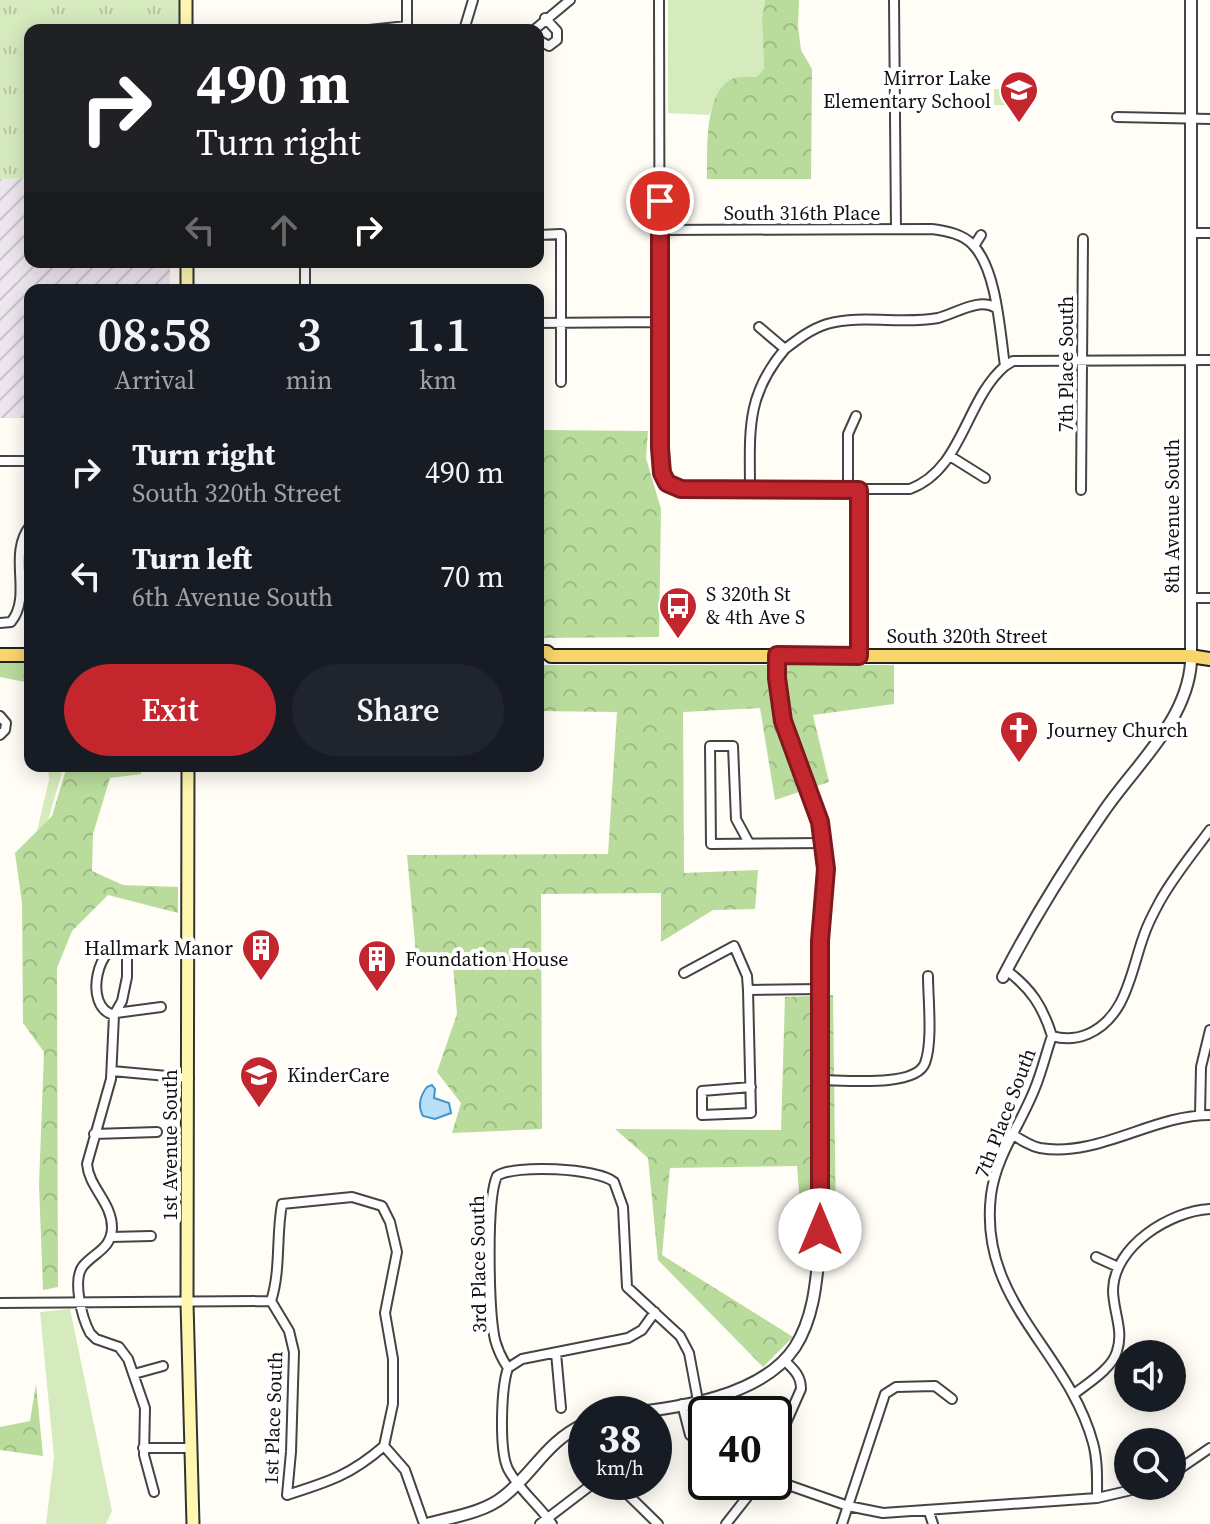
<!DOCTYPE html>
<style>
:root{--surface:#171b24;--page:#20242c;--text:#f1f3f6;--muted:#9ea1a6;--accent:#c4262e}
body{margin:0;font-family:"Source Serif 4",serif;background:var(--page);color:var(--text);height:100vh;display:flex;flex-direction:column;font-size:30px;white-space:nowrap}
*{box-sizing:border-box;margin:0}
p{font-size:26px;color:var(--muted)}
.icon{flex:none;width:44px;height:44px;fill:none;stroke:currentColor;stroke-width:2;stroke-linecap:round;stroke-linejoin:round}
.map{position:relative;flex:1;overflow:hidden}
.sheet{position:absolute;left:24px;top:284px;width:520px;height:488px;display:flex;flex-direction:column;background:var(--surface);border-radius:16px;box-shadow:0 4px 20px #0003}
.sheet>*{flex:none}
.guide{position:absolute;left:24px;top:24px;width:520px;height:244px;border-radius:16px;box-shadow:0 4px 20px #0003;background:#202124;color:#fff;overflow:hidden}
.buttons{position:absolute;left:1114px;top:1340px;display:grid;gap:16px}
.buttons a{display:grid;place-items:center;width:72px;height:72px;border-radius:50%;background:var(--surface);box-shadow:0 4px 20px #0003;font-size:40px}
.speed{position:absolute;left:568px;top:1396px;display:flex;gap:16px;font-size:40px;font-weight:700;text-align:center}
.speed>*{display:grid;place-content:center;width:104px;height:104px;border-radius:50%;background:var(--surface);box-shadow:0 4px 20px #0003;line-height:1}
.speed small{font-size:20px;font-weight:400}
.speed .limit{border:4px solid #111;border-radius:12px;background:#fff;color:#111}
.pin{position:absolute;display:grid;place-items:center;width:68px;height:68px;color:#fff;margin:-34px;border:4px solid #fff;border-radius:50%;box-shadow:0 2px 8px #0007}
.me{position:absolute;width:88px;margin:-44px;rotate:0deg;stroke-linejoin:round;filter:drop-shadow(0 0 6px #0008)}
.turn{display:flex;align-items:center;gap:28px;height:168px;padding:0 40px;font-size:36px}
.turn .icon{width:104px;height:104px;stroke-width:2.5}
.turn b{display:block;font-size:56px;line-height:68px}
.lanes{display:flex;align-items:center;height:76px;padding:0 40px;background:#0003;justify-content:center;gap:40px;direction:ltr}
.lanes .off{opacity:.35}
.eta{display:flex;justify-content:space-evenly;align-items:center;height:136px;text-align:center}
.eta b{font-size:48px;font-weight:600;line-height:56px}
.action{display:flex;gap:16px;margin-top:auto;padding:16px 40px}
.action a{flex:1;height:92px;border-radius:48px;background:var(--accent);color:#fff;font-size:32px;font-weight:600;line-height:92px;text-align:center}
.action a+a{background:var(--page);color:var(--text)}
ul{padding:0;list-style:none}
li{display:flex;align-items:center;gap:24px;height:104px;padding:0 40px}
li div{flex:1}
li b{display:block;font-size:30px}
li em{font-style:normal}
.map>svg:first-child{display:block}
.industrial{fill:url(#industrial-furrows)}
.grass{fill:#d5ebbd}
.forest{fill:url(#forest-crowns)}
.park{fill:url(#park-tufts)}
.water{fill:#b9e0f7;stroke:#3f96cf;stroke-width:2}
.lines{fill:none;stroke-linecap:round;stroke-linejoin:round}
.minor-casing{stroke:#444;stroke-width:12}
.tertiary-casing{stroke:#444;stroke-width:14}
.secondary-casing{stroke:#333;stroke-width:15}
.primary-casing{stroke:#222;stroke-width:16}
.minor{stroke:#fff;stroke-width:8}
.tertiary{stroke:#fff;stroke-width:10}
.secondary{stroke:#fff6b0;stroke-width:11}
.primary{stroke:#f9d66b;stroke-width:12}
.route-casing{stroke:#7f191e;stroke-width:20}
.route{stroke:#c4262e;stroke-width:14}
.labels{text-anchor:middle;stroke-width:8;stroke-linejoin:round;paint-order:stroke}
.poi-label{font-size:20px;fill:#111;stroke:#fff;text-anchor:start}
.street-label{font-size:20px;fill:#111;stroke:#fff}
</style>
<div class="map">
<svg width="1210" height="1524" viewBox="0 0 1210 1524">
<defs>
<pattern id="industrial-furrows" width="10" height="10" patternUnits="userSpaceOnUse" patternTransform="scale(2)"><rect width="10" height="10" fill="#eee6ef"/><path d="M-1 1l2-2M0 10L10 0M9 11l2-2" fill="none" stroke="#cbc4cc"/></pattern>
<pattern id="forest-crowns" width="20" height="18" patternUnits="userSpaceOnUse" patternTransform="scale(2)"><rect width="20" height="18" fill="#b9dc9c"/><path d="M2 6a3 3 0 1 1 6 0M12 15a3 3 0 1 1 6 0" fill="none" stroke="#9ebc85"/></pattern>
<pattern id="park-tufts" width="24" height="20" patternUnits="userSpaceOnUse" patternTransform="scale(2)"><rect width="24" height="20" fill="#d5ebbd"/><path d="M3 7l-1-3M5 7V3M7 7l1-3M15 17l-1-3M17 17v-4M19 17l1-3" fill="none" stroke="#b6c8a1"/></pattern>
</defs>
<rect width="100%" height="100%" fill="#fffdf5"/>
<!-- industrial -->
<path class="industrial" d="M30 178V262H170V290H30V418H0V179Z"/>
<!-- grass -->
<path class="grass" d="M668 0H765L762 20 764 69 756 77C722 78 722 85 709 115L668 113Z
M48 766H64L48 820 37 831 49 780Z
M70 1309 112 1511 106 1524H46L54 1457 40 1312Z"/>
<!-- forest -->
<path class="forest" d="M765 0H799L798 26 801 50 812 69 811 179H707C708 152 703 93 732 79 739 76 748 77 756 77L764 69 762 20Z
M538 430 648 431 646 458 661 509 659 637 538 638Z
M0 663H30V683L0 677Z
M538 665H894V704L813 715 829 782 775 800 760 708 683 712 684 873 758 870 755 909 713 910 661 942V893L541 894 542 1129 452 1133 461 1103 437 1072 457 1014 453 965 416 954 407 855 608 854 617 712 538 711Z
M67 766H141V774L110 778 93 834 92 871 123 885 178 887V913L108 895 72 931 57 968 58 1287 43 1290 39 1185 44 1052 23 1023 22 903 15 853 52 816Z
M833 995 836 1231 802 1228 797 1166 670 1168 662 1255 793 1337 763 1367 658 1260 648 1158 615 1129 781 1130 785 997Z
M36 1384 43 1456 0 1450V1427L30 1421Z"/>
<!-- park -->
<path class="park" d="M0 0H179V30H30V178L0 179Z
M994 89H1010L1015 95 1020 94 1023 98V106L994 105Z"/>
<!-- water -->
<path class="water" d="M432 1085 435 1089 434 1098 449 1103 451 1113 435 1119 423 1116C417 1105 420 1096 427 1087Z"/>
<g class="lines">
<!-- minor casing -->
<g class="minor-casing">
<path id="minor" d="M659 0 660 448 662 473 667 483 681 489H910C963 469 965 400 1005 366 1000 332 997 270 973 245 963 234 947 231 932 229L660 230
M894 0 896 229
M369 30 407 26V0
M464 30 473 0
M534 30 570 0
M538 40 549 46 557 40V31L545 18
M1117 117 1210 119
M1191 233H1210
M538 235 561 234V382
M974 246 981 235
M305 262V290
M538 323 659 322
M759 327 785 349C798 339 811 329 827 324 863 314 901 325 938 318 955 314 979 297 996 308
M1005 366 1013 361 1210 360
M950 456 985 478
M0 461H30
M750 490C750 432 745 396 785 349
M848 490V434L856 416
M859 490V656
M1081 490 1083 239
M1190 598H1210
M0 623 11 622C33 595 7 555 30 526
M0 716 6 723 5 730 0 735
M749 843 736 819 733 746H710L711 844 823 843
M1006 970C1031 988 1043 1007 1052 1036 1046 1053 1042 1071 1035 1088 1021 1124 996 1156 991 1195 978 1302 1068 1350 1093 1443 1098 1461 1097 1480 1097 1498
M684 973 734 946 747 976 748 990C749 1031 750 1072 751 1113L702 1115V1091L751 1087
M748 990 820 989
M116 1013 161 1007
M114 1015C81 1007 100 937 124 949L127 958V977L122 1001 114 1015 111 1079 87 1164C89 1188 112 1202 112 1228 111 1249 95 1252 83 1266 72 1280 82 1318 90 1333L96 1339 119 1347 128 1359 145 1408 144 1455 154 1492
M1052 1036C1065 1040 1076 1039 1088 1034 1127 1017 1131 970 1144 935 1148 923 1154 912 1160 901 1174 876 1193 853 1210 830
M112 1071 189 1078
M820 1080C843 1080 916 1088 925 1063 933 1042 928 998 928 976
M1200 1115 1201 1067 1210 1030
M94 1134 157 1132
M1012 1134C1021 1140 1030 1146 1040 1148 1098 1158 1152 1115 1210 1115
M111 1237 151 1236
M1096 1257 1118 1267
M0 1303 271 1301
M556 1353 561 1408
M508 1368 522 1359 628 1338 642 1330 655 1312
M134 1374 163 1366
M1074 1394C1088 1383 1112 1369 1117 1351 1124 1330 1113 1311 1113 1290 1114 1246 1170 1211 1210 1209
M682 1404 690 1435 706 1447
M384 1446C351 1475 328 1482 287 1495L291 1452 294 1352 289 1331 271 1301C281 1270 276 1236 282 1204L352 1197 382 1206 390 1222 397 1252 385 1313 393 1359V1404L384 1446 405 1470 424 1524
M143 1448H191
M774 1450 801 1389C801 1375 793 1369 784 1360
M1172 1474 1210 1448
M774 1480 848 1506 883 1513 1097 1498 1149 1486
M615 1482 658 1524
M929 1512 933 1524
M540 1524 595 1482
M552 1524C539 1505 519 1490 508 1469 499 1451 501 1388 508 1368 502 1359 498 1351 495 1340 489 1312 486 1200 497 1176 515 1164 597 1168 614 1182L623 1207 627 1287 680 1336 689 1353 698 1401
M726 1524 759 1482
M842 1524 885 1394 896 1387 935 1386 952 1399"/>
</g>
<!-- tertiary casing -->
<g class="tertiary-casing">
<path id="tertiary" d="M1003 977C1032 921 1066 866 1102 814 1134 766 1187 722 1191 662V0
M623 1414C678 1408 762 1397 795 1347 813 1319 816 1285 819 1253L820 941 826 869 820 822 783 721 777 678V655
M427 1524C452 1517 483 1513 503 1497 535 1472 545 1442 586 1423"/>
</g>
<!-- secondary casing -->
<g class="secondary-casing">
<path id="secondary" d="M186 30V0
M187 262V290
M188 766 187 1303 193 1524"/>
</g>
<!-- primary casing -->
<g class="primary-casing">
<path id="primary" d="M538 652H547L551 656H1190L1210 659
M0 655H30"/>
</g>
<!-- minor -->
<use href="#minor" class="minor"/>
<!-- tertiary -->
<use href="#tertiary" class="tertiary"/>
<!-- secondary -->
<use href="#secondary" class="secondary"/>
<!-- primary -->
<use href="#primary" class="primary"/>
</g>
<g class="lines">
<!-- route casing -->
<g class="route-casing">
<path id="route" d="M660 201V448L662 473 667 483 681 489 859 490V656L777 655V678L783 721 820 822 826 869 820 941V1230"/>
</g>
<!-- route -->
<use href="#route" class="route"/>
</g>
<!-- icons -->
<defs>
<g id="school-pin" transform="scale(2)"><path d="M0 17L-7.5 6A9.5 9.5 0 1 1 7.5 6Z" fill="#c4262e" stroke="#fff"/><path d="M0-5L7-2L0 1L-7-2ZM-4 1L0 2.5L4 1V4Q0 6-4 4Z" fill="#fff"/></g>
<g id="bus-pin" transform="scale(2)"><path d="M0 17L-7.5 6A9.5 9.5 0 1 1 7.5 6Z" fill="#c4262e" stroke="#fff"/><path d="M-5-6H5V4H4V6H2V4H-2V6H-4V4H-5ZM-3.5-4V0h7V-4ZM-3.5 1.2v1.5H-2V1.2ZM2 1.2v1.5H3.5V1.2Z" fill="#fff"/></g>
<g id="church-pin" transform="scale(2)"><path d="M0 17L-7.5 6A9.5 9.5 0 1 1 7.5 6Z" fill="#c4262e" stroke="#fff"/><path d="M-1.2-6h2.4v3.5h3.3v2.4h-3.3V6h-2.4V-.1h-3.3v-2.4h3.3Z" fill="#fff"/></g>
<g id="building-pin" transform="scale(2)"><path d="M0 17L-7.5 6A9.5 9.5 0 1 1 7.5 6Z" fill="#c4262e" stroke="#fff"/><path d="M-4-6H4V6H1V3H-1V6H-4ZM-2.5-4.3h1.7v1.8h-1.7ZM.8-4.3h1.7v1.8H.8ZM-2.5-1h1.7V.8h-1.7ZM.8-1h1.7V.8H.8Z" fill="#fff"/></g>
</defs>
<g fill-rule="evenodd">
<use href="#school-pin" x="1019" y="90"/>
<use href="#bus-pin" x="678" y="606"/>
<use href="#church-pin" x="1019" y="730"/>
<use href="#building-pin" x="261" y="948"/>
<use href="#building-pin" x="377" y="959"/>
<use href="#school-pin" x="259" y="1075"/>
</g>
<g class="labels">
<!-- poi labels -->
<g class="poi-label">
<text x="991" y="85" text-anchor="end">Mirror Lake<tspan x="991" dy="23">Elementary School</tspan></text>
<text x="706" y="601">S 320th St<tspan x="706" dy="23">&amp; 4th Ave S</tspan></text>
<text x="1047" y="737">Journey Church</text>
<text x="233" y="955" text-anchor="end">Hallmark Manor</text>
<text x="405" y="966">Foundation House</text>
<text x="287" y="1082">KinderCare</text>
</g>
<!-- street labels -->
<g class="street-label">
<text x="802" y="220">South 316th Place</text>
<text transform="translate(1066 364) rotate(-90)" y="7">7th Place South</text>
<text transform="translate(1172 516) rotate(-90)" y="7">8th Avenue South</text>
<text x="967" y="643">South 320th Street</text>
<text transform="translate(1005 1113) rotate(-69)" y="7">7th Place South</text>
<text transform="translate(170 1145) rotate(-90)" y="7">1st Avenue South</text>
<text transform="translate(478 1264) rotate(-91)" y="7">3rd Place South</text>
<text transform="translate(273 1418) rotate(-88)" y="7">1st Place South</text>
</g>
</g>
</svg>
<div class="buttons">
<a><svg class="icon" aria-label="sound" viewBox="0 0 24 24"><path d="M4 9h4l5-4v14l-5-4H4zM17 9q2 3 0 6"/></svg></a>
<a><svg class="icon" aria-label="search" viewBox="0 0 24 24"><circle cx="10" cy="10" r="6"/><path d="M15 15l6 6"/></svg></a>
</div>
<div class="speed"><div>38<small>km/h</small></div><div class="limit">40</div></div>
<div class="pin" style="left:660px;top:201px;background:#d93025"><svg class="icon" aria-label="arrive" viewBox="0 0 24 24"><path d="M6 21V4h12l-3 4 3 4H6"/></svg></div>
<svg class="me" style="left:820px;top:1230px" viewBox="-20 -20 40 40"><circle r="19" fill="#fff"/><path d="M0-13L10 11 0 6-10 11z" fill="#c4262e"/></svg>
<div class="guide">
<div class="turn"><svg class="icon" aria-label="right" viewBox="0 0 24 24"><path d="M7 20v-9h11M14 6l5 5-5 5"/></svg><div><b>490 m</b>Turn right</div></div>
<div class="lanes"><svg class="icon off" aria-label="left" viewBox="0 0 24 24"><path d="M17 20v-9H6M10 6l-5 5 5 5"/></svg><svg class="icon off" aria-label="ahead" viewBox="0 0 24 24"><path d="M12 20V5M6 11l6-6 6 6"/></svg><svg class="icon" aria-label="right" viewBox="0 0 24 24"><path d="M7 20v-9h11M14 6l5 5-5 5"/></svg></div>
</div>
<section class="sheet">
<div class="eta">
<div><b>08:58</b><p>Arrival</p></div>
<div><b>3</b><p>min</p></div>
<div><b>1.1</b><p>km</p></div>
</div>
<ul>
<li><svg class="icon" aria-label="right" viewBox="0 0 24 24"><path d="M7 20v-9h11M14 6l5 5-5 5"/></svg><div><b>Turn right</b><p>South 320th Street</p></div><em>490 m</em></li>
<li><svg class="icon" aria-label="left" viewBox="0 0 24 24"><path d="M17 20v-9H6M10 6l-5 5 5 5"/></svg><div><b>Turn left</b><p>6th Avenue South</p></div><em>70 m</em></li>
</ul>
<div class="action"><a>Exit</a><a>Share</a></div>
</section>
</div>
